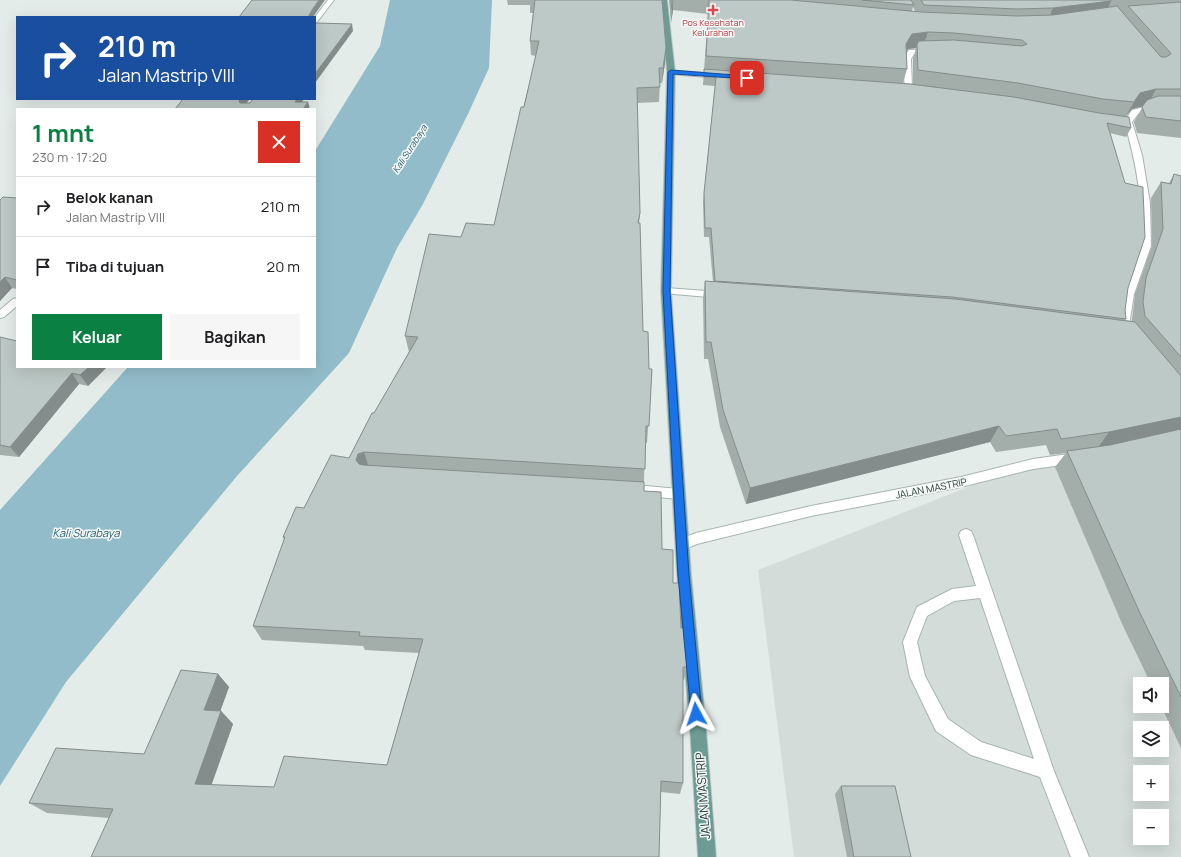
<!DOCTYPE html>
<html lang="id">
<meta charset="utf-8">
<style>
:root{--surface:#fff;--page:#f6f6f6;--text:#202124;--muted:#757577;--line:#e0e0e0;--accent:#0b8043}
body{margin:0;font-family:Manrope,sans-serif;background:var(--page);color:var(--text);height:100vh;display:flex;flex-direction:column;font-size:15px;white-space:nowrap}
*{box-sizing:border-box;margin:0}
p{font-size:13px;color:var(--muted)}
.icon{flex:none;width:22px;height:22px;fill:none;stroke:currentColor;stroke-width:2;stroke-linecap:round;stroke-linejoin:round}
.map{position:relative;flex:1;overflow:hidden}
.panel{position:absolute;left:16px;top:108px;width:300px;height:260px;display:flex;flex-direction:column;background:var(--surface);border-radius:0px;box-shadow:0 4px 16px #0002}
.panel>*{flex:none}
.banner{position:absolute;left:16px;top:16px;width:300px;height:84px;border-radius:0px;box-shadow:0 4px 16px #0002;background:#1a4fa0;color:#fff;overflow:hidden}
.controls{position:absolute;left:1133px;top:677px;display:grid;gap:8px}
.controls a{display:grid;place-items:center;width:36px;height:36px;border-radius:0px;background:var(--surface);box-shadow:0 4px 16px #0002;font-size:20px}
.pin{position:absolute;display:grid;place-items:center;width:34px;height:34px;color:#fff;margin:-17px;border-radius:8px;box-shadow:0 2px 6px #0006}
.me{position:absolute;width:44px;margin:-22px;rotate:355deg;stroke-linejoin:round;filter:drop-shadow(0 0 3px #0008)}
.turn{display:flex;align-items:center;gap:14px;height:84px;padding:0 16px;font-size:18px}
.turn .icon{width:52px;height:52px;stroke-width:2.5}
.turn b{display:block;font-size:28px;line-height:34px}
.round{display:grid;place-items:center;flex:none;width:42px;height:42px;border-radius:0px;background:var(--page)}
.headline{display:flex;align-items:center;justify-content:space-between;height:68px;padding:0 16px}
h1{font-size:24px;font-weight:700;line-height:30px;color:var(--accent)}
.button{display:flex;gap:8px;margin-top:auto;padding:8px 16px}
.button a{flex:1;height:46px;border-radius:0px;background:var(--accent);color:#fff;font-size:16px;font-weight:700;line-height:46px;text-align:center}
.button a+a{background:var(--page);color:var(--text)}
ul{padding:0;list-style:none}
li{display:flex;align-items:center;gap:12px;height:60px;padding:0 16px;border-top:1px solid var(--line)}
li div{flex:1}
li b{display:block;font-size:15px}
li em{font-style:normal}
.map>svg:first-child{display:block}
.built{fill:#d3dcd9;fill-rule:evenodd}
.water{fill:#93bcca}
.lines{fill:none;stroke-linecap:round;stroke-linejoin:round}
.service-casing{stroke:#a7b4b0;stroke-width:2}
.minor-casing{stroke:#a7b4b0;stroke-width:2}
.primary-casing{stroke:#c2c8c7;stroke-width:2}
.service{fill:#fff;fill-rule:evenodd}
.minor{fill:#fff;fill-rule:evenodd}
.primary{fill:#6e9c95;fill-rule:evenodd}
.wall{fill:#a3adaa;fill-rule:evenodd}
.shaded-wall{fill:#848d8b}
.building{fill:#bdc9c6;stroke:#848d8b}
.route{fill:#1a73e8;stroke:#114b97}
.health-dot{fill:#e0444e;stroke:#f5f9f7;stroke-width:1.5}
.labels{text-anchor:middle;stroke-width:3;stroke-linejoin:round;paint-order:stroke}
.far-health-label{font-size:9px;fill:#be3a42;stroke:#f5f9f7}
.far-water-label{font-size:9px;font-style:italic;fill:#265d71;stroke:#f5f9f7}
.street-label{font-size:10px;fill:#263c38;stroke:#f5f9f7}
.water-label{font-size:11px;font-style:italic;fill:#265d71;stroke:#f5f9f7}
.near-street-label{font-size:12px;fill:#263c38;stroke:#f5f9f7}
</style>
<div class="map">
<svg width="1181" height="857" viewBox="0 0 1181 857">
<rect width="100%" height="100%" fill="#e4ece9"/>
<!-- built -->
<path class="built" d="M1181 454V857H794L758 570 1011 470ZM1140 684H1162V706H1140ZM1140 728H1162V750H1140ZM1140 772H1162V794H1140ZM1140 816H1162V838H1140Z"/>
<!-- water -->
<path class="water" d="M390 0H492L489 68 468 114 423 204 397 248 349 353 237 476 66 682 0 786V510L128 367H315V151L380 46Z"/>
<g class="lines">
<!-- service casing -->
<g class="service-casing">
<path id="service" d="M646 486 679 489 684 490 685 494 684 498 679 499 646 496 641 495 640 491 641 487Z
M966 529 971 531 973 535 1054 771 1089 857H1071L1040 777 971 755 936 731 910 677 903 642 917 607 952 589 976 586 959 535 961 531ZM980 598 1034 759 981 742 948 719 925 676 917 642 927 616 954 601Z"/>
</g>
<!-- minor casing -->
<g class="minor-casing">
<path id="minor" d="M328 0H334L317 22 315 23V17Z
M931 49 933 50V52L914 54 911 59 912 89 911 91H905L903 59 909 50Z
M668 70 719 74 723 76 719 78 671 74 667 72Z
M1148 106H1181V110H1149L1138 114 1132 122 1142 155 1150 203 1151 246 1134 294 1130 319 1132 333 1134 336 1133 339C1125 341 1122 337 1121 329 1118 307 1127 286 1135 265 1137 258 1141 251 1141 244 1144 204 1136 163 1125 124L1112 122 1111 120 1115 118 1126 119 1132 110Z
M666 288 720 292 725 295 720 298 662 293 661 291Z
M17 298V306L4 317 0 318V310L13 299Z
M1076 453 1080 455 1082 458 1080 461 1076 463 1033 469 961 487 811 516 697 544 683 550 678 548 676 544 678 540 696 533 811 506 961 477 1033 459Z"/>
</g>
<!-- primary casing -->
<g class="primary-casing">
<path id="primary" d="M661 0H667L675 72 671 291 691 575 706 729 716 857H698L690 729 677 575 661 291 667 72Z"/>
</g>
<!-- service -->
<use href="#service" class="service"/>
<!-- minor -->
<use href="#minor" class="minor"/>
<!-- primary -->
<use href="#primary" class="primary"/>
</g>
<!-- wall -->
<path class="wall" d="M507 0H662L666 48 665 63 662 83H660L659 102 637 103 640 213 639 223 643 331 649 369H652L647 443H645L644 482V491L662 549 673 583 687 667 684 680H683V783L680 794 661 792 109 818 47 813 29 803 144 754 218 674 229 687 220 711H221L233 724 211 785 274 787 387 765 419 653 365 650 363 646 262 640 253 626 284 540 283 537 304 508 349 458 409 352 405 336 461 237 494 225 536 56 531 55 530 41 533 13H530V5H508Z
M669 0H1181V138L1137 133 1134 122 1143 106 1132 109 1126 116 1131 128 1126 137 1110 133 1128 288 1125 310 1126 319 1125 320 1132 321V319L1135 294 1152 246 1151 198 1161 182 1169 183 1174 174 1181 176V748L1161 706H1162V684H1151L1123 626 1055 467 1066 453 1050 455 1046 445 996 452 990 442 746 504 720 427 708 359H704L703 298 705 281 713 282 709 237H704L703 202 715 86 703 85 708 14 673 10 671 23ZM913 7 915 11H912ZM916 48 913 59V84L903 83 907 69 906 52 908 49Z
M17 198V289L12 288 0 301V200Z
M0 337 107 367 88 386 79 384 19 457 0 455Z
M841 786 911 857H847L835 794Z"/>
<!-- shaded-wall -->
<path class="shaded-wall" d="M319 0H325L313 17H308L312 10Z
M673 0V10L671 23 672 9Z
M1111 1 1105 15 1047 22 1053 8Z
M352 24 353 31 315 83V74Z
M928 32 923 46 917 44 916 48 908 49 902 59 906 44 912 34Z
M666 48 665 63 662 83 663 68Z
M1156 89 1148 105 1132 109 1125 117 1134 102 1140 93Z
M241 99H250L242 108 240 103 239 101Z
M297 99H304L297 109 295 102Z
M308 102 310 109H303Z
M5 277 12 288 0 301V282Z
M89 367H107L88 386 80 375Z
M72 373 79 384 19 457 10 447Z
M1181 417V430L1097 449 1109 432Z
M999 426 990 442 746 504 750 488Z
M364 452 369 468 362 476 356 460 358 454Z
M218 674 229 687 216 723 204 710Z
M221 711 233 724 208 795 195 784Z"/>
<!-- building -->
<path class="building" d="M252 0H319L312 10 308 17H239Z
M535 0H662L666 48 663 68H659L660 87 637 88 640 213 638 223H640L643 331 648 332 649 369H652L649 426H646L645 469 364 452 358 454 356 460 359 464 363 465 644 482V491L661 492 662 549 673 550V583H679L681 628H684L687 667H683V783L661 781 659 857H91L113 809 29 803 56 748 144 754 181 670 218 674 204 710 221 711 195 784 274 787 284 756 387 765 423 639 359 636 360 632 253 626 285 537H283L296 507 304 508 331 455 349 458 372 413H374L418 337 405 336 429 234 461 237 466 223 494 225 521 107H524L539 41H530Z
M671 0H673L672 9Z
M709 0H791L921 12 1017 16 1053 15 1117 6 1161 57H1166L1171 54 1169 51 1128 6 1181 2V89H1156L1140 93 1134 102 1103 99 1018 83 918 70 917 44 919 41 954 40 1022 46 1027 44 1022 40 954 33 928 32 912 34 906 44 907 69 706 56Z
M862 0H911L914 5Z
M921 0H1111V1L1053 8 1017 9 924 5Z
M315 23 352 24 315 74Z
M704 69 910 84 1014 97 1099 113 1129 117 1131 128 1107 123 1125 183 1143 187V191L1145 237 1128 288 1125 310 1126 319 952 297 715 281 711 228H705L704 193 716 77H704Z
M1158 96H1181V121L1146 117 1142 107 1147 100Z
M183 99H241L239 101 240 103H250L253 99H297L295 102H308L303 109H175Z
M1174 174 1181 176V357L1145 316 1143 302 1146 278 1163 229 1161 182 1171 184Z
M3 197 17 198V280L5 277 0 282V200Z
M705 281 955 299 1135 322 1181 376V417L1109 432 1061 439 1057 429 1006 436 999 426 750 488 723 410 711 342H706Z
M0 337 17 341V367H89L80 375 72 373 10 447 0 445Z
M1181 429V697L1139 611 1067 451 1110 445Z
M841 786H895L911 857H854Z"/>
<!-- route -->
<path class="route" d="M671 70 747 76 750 78 747 79 673 74 670 291 689 575 702 714 701 718 696 720 692 718 691 714 678 575 663 291 668 72Z"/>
<!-- markers -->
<path class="health-dot" d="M711 4h4v4h4v4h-4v4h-4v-4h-4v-4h4z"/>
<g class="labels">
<!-- far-health labels -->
<g class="far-health-label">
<text x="713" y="26">Pos Kesehatan<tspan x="713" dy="10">Kelurahan</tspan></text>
</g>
<!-- far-water labels -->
<g class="far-water-label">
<text transform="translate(410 149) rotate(-57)" y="3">Kali Surabaya</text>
</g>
<!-- street labels -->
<g class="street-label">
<text transform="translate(931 488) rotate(-11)" y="4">JALAN MASTRIP</text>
</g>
<!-- water labels -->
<g class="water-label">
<text x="86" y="537">Kali Surabaya</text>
</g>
<!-- near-street labels -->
<g class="near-street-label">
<text transform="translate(703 796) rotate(-94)" y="4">JALAN MASTRIP</text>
</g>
</g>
</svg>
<div class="controls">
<a><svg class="icon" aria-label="sound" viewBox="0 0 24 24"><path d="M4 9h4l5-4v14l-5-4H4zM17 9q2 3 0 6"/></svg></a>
<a><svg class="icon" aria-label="layers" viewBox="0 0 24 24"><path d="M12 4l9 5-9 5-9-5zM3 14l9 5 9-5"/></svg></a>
<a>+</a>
<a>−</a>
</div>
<div class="pin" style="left:747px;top:78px;background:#d93025"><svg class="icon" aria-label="arrive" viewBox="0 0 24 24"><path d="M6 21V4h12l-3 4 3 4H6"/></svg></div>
<svg class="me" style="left:696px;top:714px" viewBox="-20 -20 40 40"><path d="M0-17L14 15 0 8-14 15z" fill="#1a73e8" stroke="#fff" stroke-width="4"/></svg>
<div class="banner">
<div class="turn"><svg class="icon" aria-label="right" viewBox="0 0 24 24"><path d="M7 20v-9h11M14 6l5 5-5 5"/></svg><div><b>210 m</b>Jalan Mastrip VIII</div></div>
</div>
<section class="panel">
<div class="headline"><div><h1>1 mnt</h1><p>230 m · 17:20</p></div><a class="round" style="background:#d93025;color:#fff"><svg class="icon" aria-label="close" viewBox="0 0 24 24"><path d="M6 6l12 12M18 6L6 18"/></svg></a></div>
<ul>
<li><svg class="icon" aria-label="right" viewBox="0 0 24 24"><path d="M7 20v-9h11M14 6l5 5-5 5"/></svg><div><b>Belok kanan</b><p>Jalan Mastrip VIII</p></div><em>210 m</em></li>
<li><svg class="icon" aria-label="arrive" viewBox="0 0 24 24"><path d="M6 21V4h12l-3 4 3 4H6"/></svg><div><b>Tiba di tujuan</b></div><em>20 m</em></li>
</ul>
<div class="button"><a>Keluar</a><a>Bagikan</a></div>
</section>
</div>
